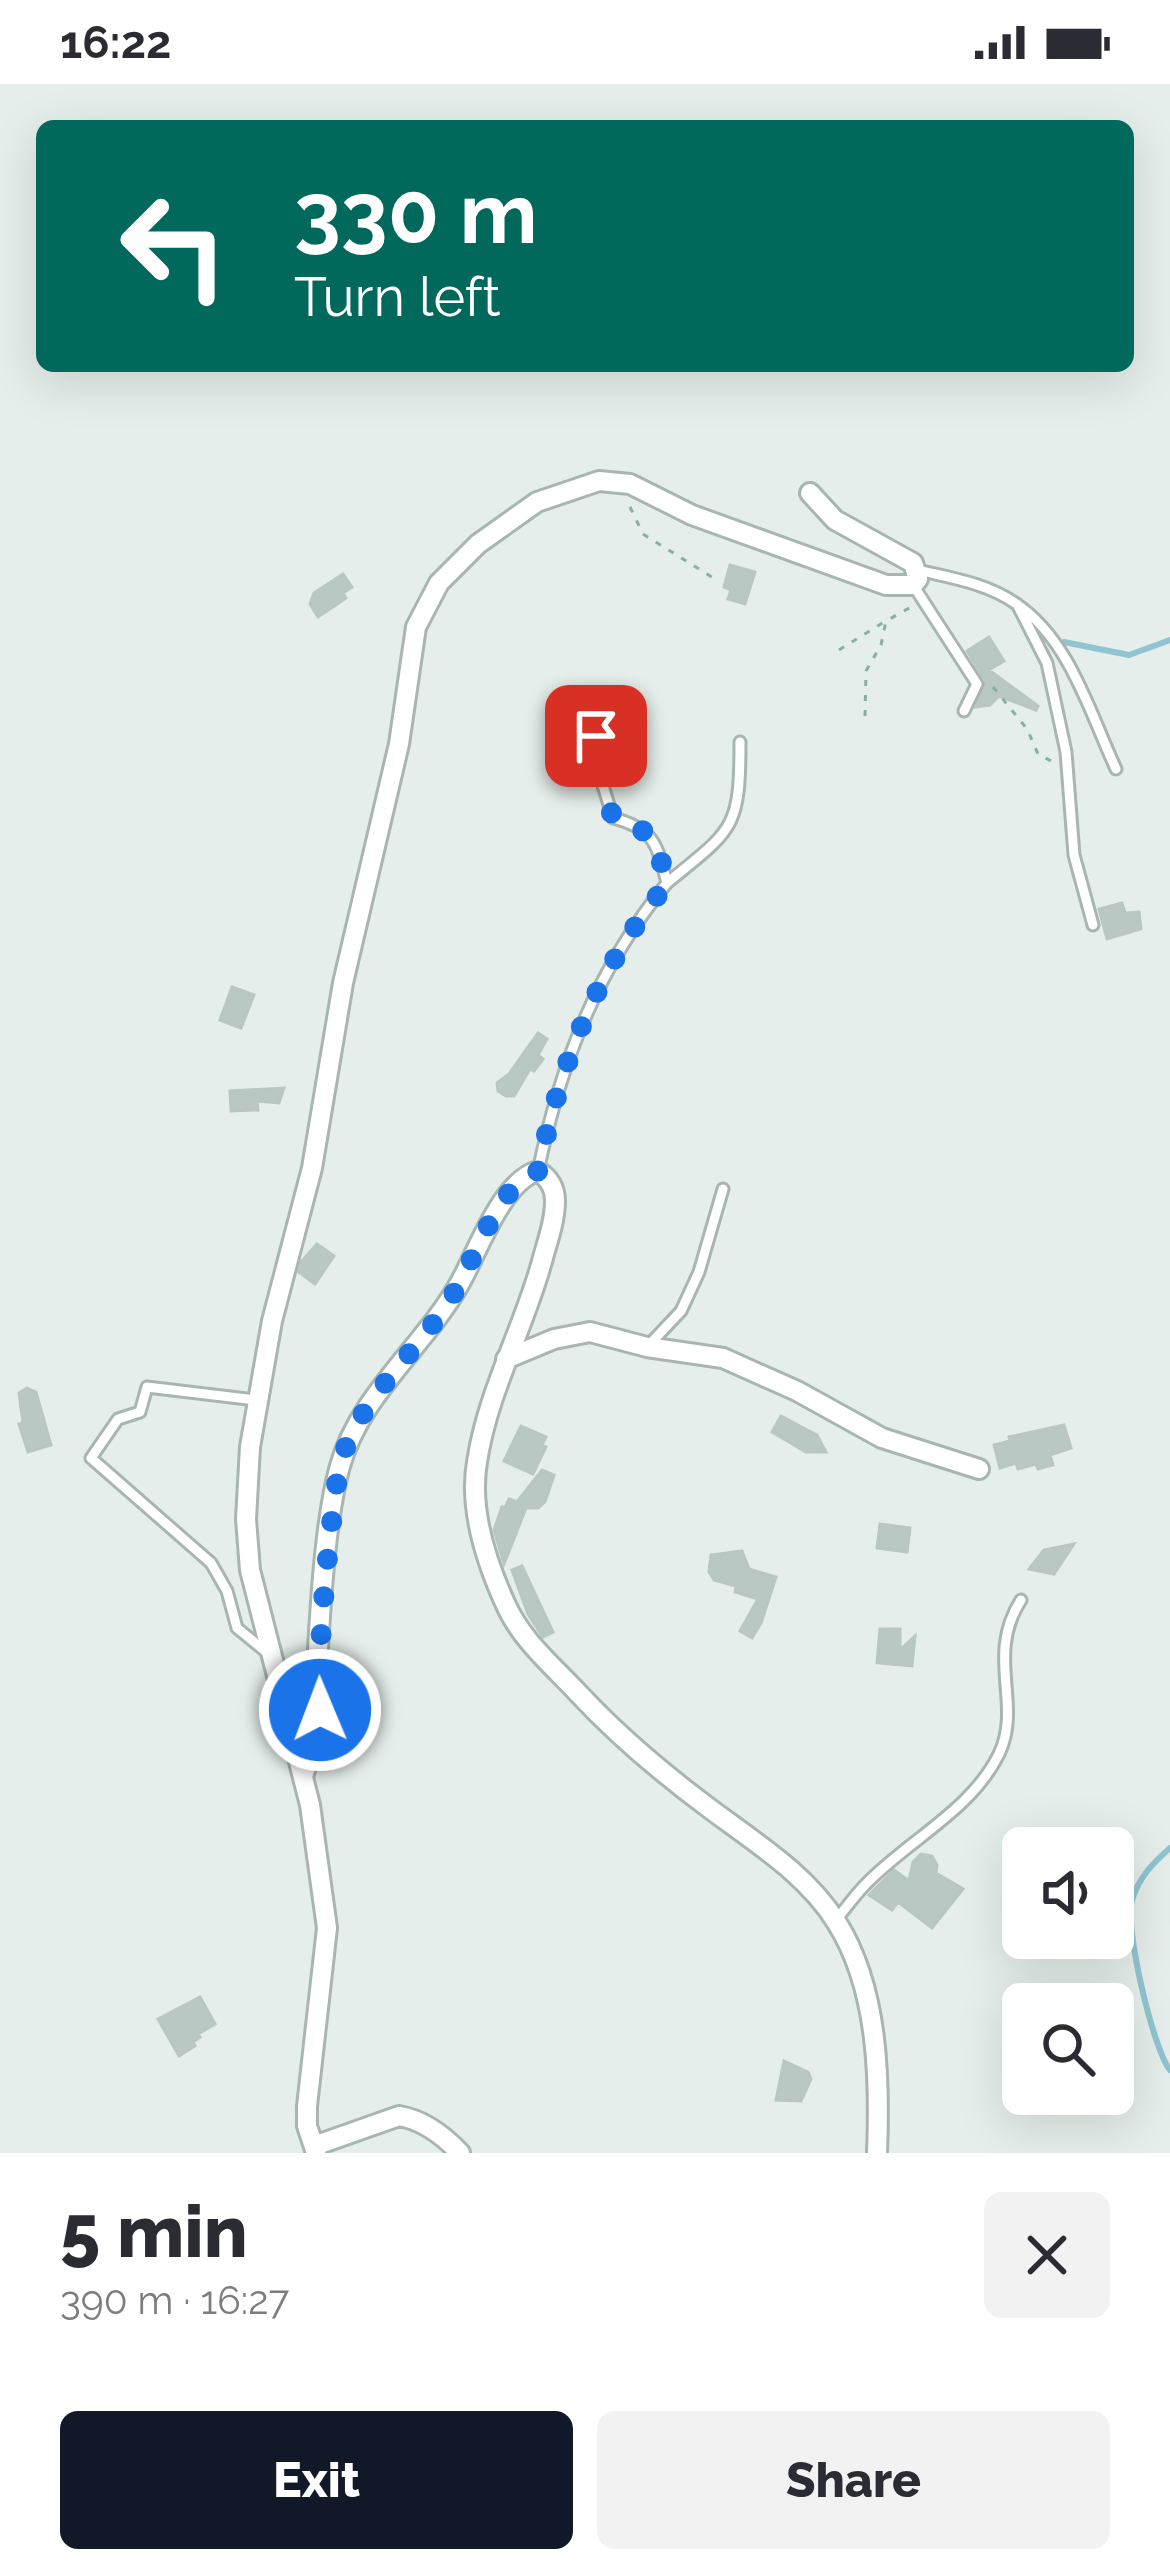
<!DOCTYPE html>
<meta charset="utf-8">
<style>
:root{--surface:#fff;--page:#f2f2f3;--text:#2b2b33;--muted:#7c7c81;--accent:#111827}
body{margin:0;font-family:Raleway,sans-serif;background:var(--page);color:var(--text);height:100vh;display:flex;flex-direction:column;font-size:45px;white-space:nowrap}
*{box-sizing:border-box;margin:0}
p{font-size:39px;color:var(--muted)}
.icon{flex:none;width:66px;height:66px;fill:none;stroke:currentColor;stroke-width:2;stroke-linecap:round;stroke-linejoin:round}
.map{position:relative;height:2069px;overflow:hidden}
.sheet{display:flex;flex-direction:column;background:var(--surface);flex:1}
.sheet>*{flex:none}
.top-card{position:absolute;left:36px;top:36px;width:1098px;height:252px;border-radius:18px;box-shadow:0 12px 48px #0002;background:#00695c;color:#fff;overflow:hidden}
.fabs{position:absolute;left:1002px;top:1743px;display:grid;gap:24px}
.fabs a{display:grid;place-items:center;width:132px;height:132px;border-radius:18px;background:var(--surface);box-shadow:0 12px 48px #0002;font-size:60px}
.pin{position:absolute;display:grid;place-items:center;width:102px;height:102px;color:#fff;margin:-51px;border-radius:24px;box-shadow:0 6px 18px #0006}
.me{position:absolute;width:132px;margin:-66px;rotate:359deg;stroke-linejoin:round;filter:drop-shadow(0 0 9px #0008)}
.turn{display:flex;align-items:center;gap:42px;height:252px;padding:0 60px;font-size:54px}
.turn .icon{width:156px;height:156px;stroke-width:2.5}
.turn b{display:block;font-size:84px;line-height:102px}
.round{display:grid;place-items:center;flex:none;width:126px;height:126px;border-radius:18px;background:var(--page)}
.head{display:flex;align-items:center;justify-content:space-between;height:204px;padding:0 60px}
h1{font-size:72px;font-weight:800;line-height:90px}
.primary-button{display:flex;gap:24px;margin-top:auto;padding:24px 60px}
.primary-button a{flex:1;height:138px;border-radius:18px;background:var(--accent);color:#fff;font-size:48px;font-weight:800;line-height:138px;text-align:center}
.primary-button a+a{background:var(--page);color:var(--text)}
.status{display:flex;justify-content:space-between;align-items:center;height:84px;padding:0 60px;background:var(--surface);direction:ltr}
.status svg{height:33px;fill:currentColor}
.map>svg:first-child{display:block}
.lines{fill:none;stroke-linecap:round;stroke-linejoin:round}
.stream{stroke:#90c4d0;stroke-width:6}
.building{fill:#bac8c3;stroke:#b8c7c1;stroke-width:3}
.service-casing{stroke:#a8b6b1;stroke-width:15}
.minor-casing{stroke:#a8b6b1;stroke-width:24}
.path{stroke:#87b0a4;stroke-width:3;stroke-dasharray:6 9;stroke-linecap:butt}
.service{stroke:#fff;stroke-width:9}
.minor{stroke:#fff;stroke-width:18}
.route{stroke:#1a73e8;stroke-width:21;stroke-dasharray:0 37.8}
</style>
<div class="status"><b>16:22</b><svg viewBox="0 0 49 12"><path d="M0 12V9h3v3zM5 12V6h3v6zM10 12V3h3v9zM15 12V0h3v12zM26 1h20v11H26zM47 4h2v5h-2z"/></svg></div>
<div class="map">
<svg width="1170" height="2069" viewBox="0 0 1170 2069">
<rect width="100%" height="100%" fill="#e5eeea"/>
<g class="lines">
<!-- stream -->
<path class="stream" d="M1064 558 1129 571 1170 556
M1170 1764C1153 1779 1139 1793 1132 1816 1124 1842 1153 1965 1170 1986"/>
</g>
<!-- building -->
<path class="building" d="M730 481 755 488 745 520 728 515 731 506 724 503Z
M343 490 352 503 343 509 346 514 318 533 310 520 314 509Z
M989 553 1004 577 989 586 1038 622 1036 626 999 612 990 621 976 623 986 598 967 567Z
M1122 819 1125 829 1139 828 1141 845 1107 855 1099 825Z
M232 903 254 911 241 944 220 936Z
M538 949 547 955 538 971 543 975 534 987 530 985 514 1012H506L498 1007 497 999 509 990Z
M284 1004 279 1019 257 1017 258 1026 231 1027 230 1007Z
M317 1160 334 1172 315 1200 299 1188 301 1178Z
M27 1304 36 1308 51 1361 28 1368 19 1340 23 1339 19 1309Z
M781 1332 817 1351 826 1368H806L772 1348Z
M1064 1341 1071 1364 1050 1371 1053 1381 1038 1385 1036 1380 1018 1385 1016 1379 1000 1384 994 1361 1010 1357 1009 1353Z
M521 1342 546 1353 542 1361 546 1363 533 1390 504 1377Z
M542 1386 554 1391 545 1418 538 1424H526L504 1480 494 1446 502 1423 505 1424 509 1415 517 1418Z
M880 1440 910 1444 907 1468 877 1464Z
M1074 1460 1054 1490 1029 1485 1044 1466Z
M742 1467 749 1485 776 1493 761 1539 752 1554 740 1547 758 1515 735 1508 736 1502 714 1496 709 1488 711 1471Z
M522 1482 553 1548 543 1553 528 1530 512 1486Z
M880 1545H900V1566L915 1552 912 1582 877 1579Z
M921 1770 932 1772 937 1781 936 1789 963 1805 932 1844 898 1818 892 1826 869 1811 894 1786 909 1797 913 1778Z
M200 1913 215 1940 198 1950 200 1953 193 1958 195 1962 179 1972 158 1935Z
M784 1977 808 1988 811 1995 801 2017 776 2016Z"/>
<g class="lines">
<!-- service casing -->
<g class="service-casing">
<path id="service" d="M918 486C951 494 986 499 1015 519 1069 554 1090 629 1116 685
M913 501 977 600 964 627
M1017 520 1047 579 1066 668 1074 771 1093 841
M667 799C733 745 740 746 740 658
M538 1087C561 979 596 886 667 799 657 761 655 745 613 734L601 695 596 651 587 635
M647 1263 681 1227 699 1188 723 1105
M256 1316 147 1303 140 1328 118 1335 91 1374 211 1479 227 1507 237 1544 270 1571
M836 1836C846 1824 855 1811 866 1800 908 1756 971 1727 999 1670 1023 1620 985 1572 1021 1516"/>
</g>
<!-- minor casing -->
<g class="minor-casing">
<path id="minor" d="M506 1275 554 1255 590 1248 647 1263 723 1274 797 1307 882 1354 979 1385
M303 1692C321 1645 316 1614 318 1565 321 1513 326 1431 340 1382 360 1310 426 1261 461 1197 478 1166 503 1096 538 1087 549 1094 555 1104 555 1117 555 1135 549 1153 544 1170 526 1241 488 1305 477 1378 469 1424 486 1477 505 1519 521 1556 552 1581 579 1610 619 1653 662 1689 709 1724 753 1757 807 1790 837 1839 878 1904 880 1994 877 2069
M314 2062 399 2032C423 2036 444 2052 460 2069
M316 2069 307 2042V2022L327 1844 310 1721 250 1486 246 1435 250 1363 272 1237 312 1084 343 899 399 660 416 543 439 499 478 460 537 418 599 397 630 400 692 431 886 501H913L918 495 913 479 835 436 810 409"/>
</g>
<!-- path -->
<path class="path" d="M630 423 643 450 715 495
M839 566 884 538
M993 603 1027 645 1038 670 1053 678
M865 632 866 587 881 561 886 537 911 523"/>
<!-- service -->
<use href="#service" class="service"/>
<!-- minor -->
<use href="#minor" class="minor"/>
</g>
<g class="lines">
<!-- route -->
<path class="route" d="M320 1626C318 1564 324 1504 331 1443 335 1412 337 1381 350 1353 377 1298 427 1257 457 1204 475 1173 502 1096 538 1087 561 979 596 886 667 800 657 761 655 745 613 734L601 695 596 652"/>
</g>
</svg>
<div class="fabs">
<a><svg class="icon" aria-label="sound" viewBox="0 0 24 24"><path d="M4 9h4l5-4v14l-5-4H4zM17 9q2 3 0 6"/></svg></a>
<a><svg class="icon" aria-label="search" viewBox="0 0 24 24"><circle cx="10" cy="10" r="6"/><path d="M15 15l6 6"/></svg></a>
</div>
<div class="pin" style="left:596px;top:652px;background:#d93025"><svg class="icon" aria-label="arrive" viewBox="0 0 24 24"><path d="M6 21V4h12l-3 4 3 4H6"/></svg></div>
<svg class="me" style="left:320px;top:1626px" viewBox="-20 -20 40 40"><circle r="17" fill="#1a73e8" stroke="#fff" stroke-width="3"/><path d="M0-11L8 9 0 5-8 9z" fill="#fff"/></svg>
<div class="top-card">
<div class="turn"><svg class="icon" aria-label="left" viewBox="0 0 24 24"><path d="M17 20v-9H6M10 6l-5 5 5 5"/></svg><div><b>330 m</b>Turn left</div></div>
</div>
</div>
<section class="sheet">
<div class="head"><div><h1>5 min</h1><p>390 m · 16:27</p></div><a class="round"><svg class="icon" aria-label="close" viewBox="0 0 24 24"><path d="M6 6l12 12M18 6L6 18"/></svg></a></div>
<div class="primary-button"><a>Exit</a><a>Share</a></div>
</section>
